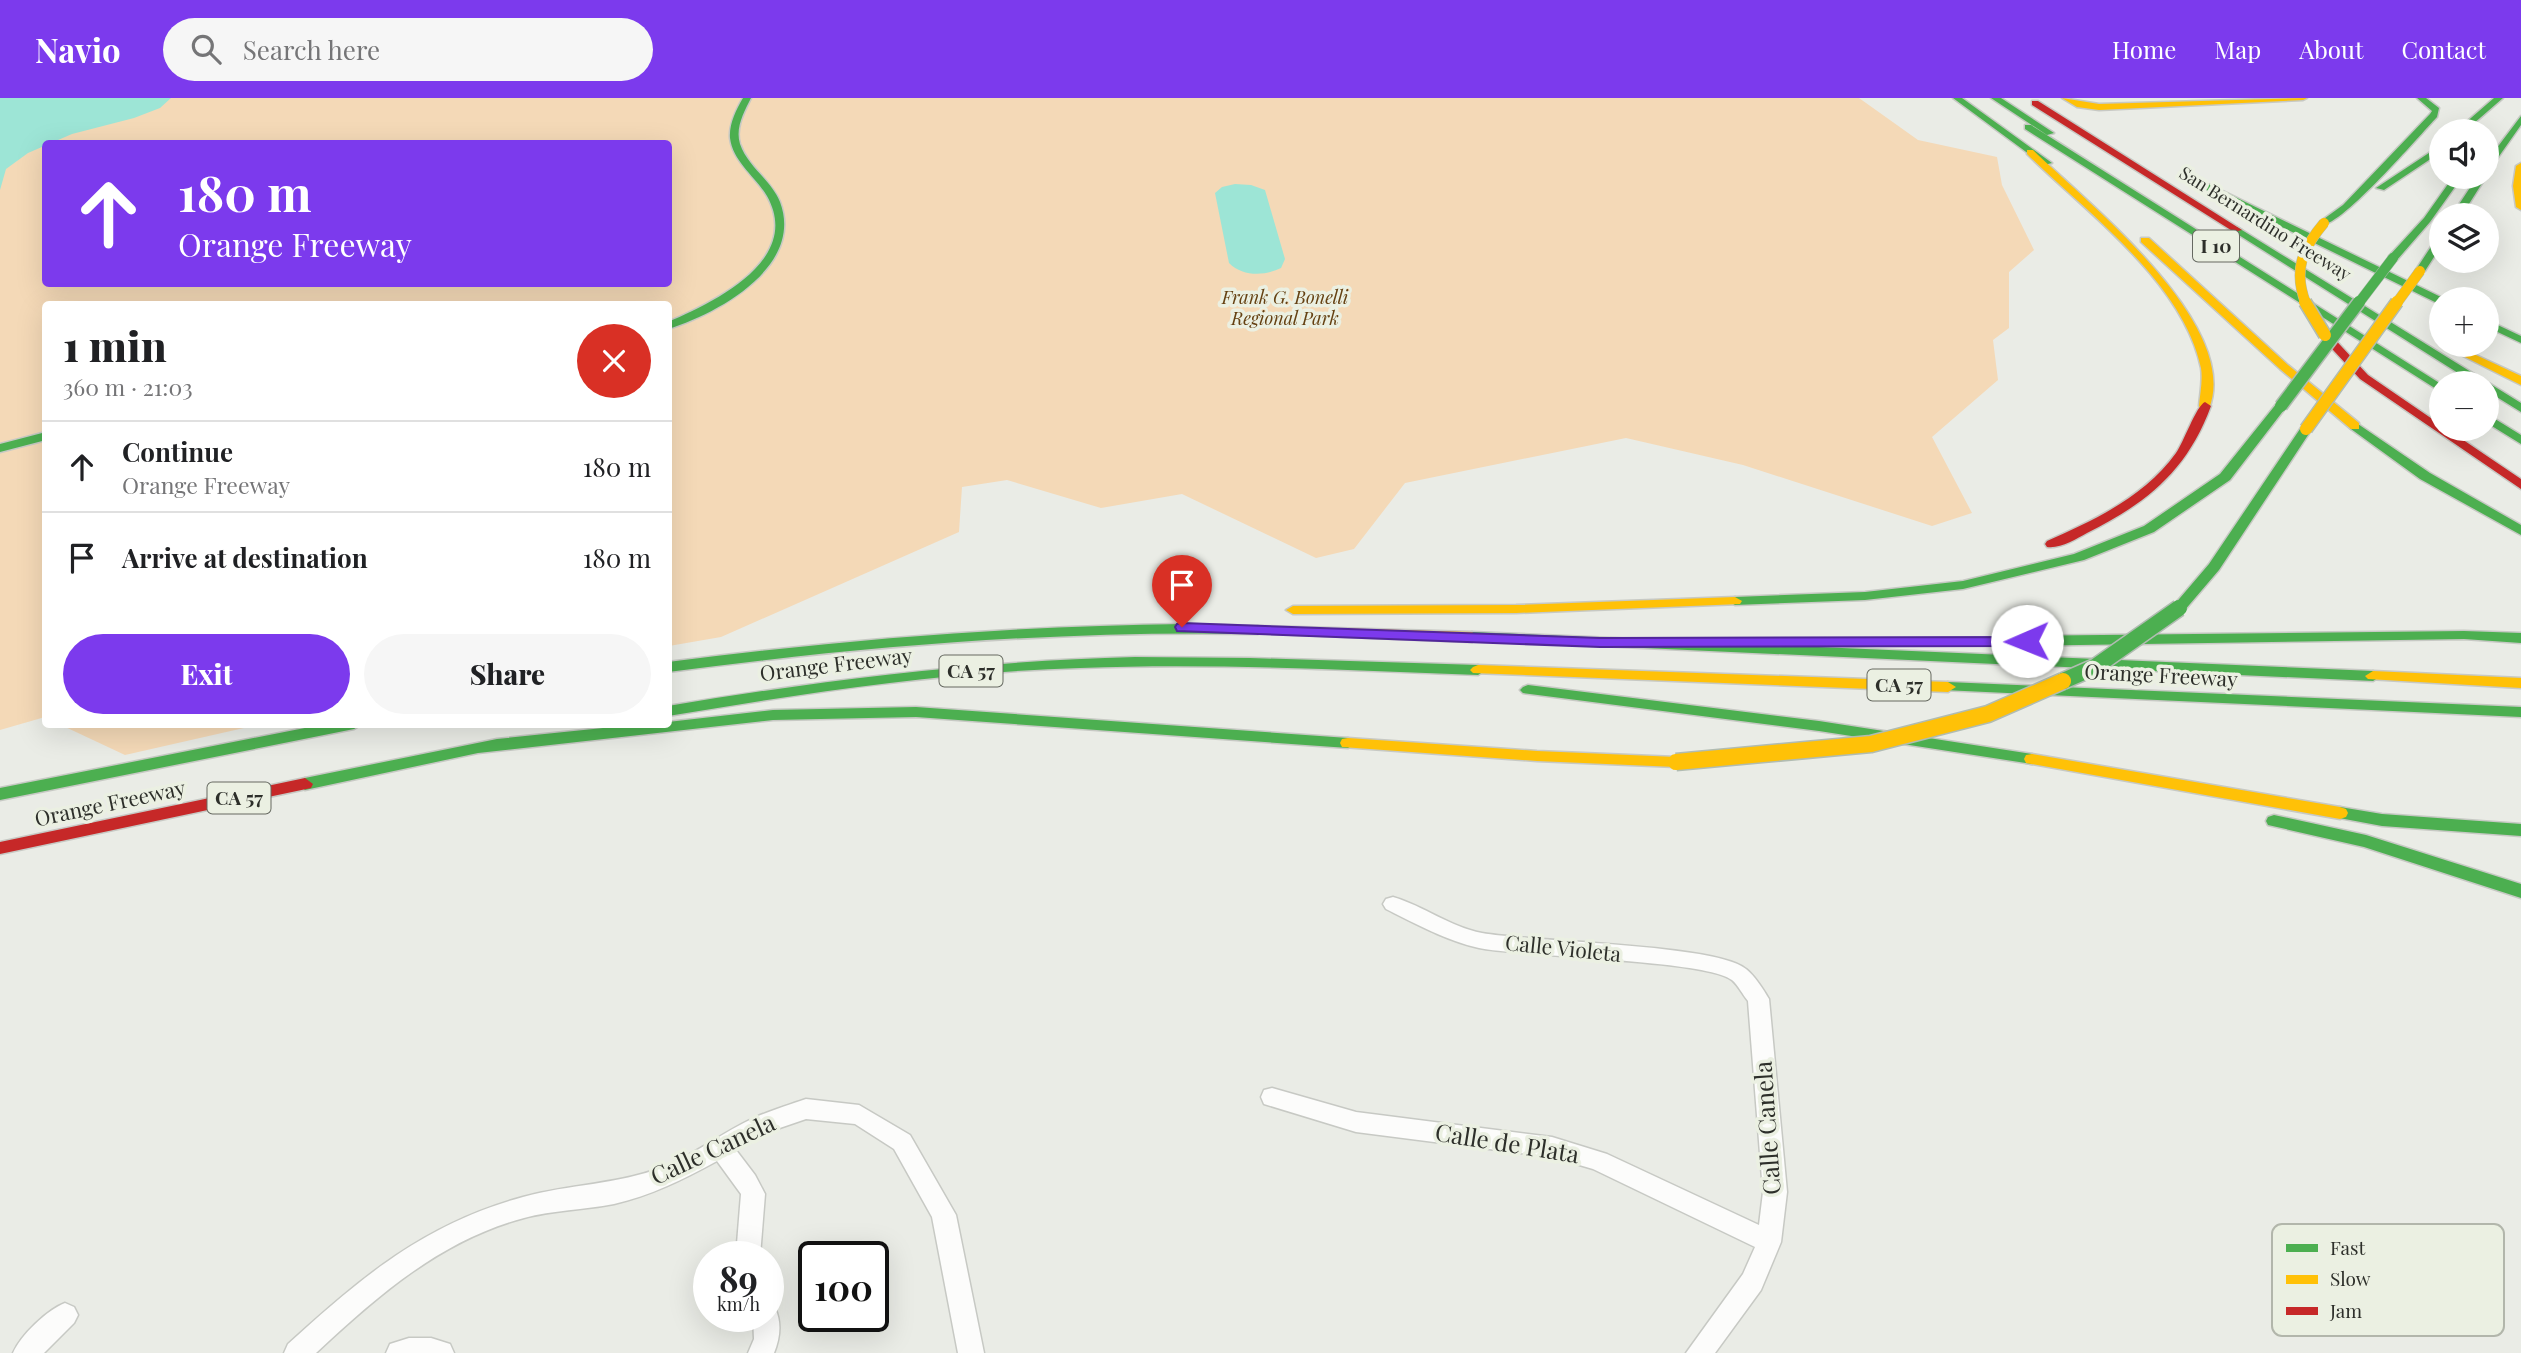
<!DOCTYPE html>
<meta charset="utf-8">
<style>
:root{--surface:#fff;--page:#f6f6f6;--text:#202124;--muted:#757577;--line:#e0e0e0;--accent:#7c3aed}
body{margin:0;font-family:"Playfair Display",serif;background:var(--page);color:var(--text);height:100vh;display:flex;flex-direction:column;font-size:26px;white-space:nowrap}
*{box-sizing:border-box;margin:0}
p{font-size:23px;color:var(--muted)}
.icon{flex:none;width:38px;height:38px;fill:none;stroke:currentColor;stroke-width:2;stroke-linecap:round;stroke-linejoin:round}
.map{position:relative;flex:1;overflow:hidden}
.details{position:absolute;left:42px;top:203px;width:630px;height:427px;display:flex;flex-direction:column;background:var(--surface);border-radius:7px;box-shadow:0 7px 28px #0002}
.details>*{flex:none}
.hud{position:absolute;left:42px;top:42px;width:630px;height:147px;border-radius:7px;box-shadow:0 7px 28px #0002;background:#7c3aed;color:#fff;overflow:hidden}
.controls{position:absolute;left:2429px;top:21px;display:grid;gap:14px}
.controls a{display:grid;place-items:center;width:70px;height:70px;border-radius:50%;background:var(--surface);box-shadow:0 7px 28px #0002;font-size:35px}
.speed{position:absolute;left:693px;top:1143px;display:flex;gap:14px;font-size:35px;font-weight:700;text-align:center}
.speed>*{display:grid;place-content:center;width:91px;height:91px;border-radius:50%;background:var(--surface);box-shadow:0 7px 28px #0002;line-height:1}
.speed small{font-size:18px;font-weight:400}
.speed .limit{border:4px solid #111;border-radius:10px;background:#fff;color:#111}
.pin{position:absolute;display:grid;place-items:center;width:60px;height:60px;color:#fff;margin:-72px -30px;border-radius:50% 50% 50% 0;rotate:-45deg;box-shadow:0 0 7px #0007}
.pin .icon{rotate:45deg}
.me{position:absolute;width:77px;margin:-38px;rotate:269deg;stroke-linejoin:round;filter:drop-shadow(0 0 5px #0008)}
.turn{display:flex;align-items:center;gap:24px;height:147px;padding:0 21px;font-size:32px}
.turn .icon{width:91px;height:91px;stroke-width:2.5}
.turn b{display:block;font-size:49px;line-height:60px}
.round{display:grid;place-items:center;flex:none;width:74px;height:74px;border-radius:37px;background:var(--page)}
.overview{display:flex;align-items:center;justify-content:space-between;height:119px;padding:0 21px}
h1{font-size:42px;font-weight:800;line-height:52px}
.primary-button{display:flex;gap:14px;margin-top:auto;padding:14px 21px}
.primary-button a{flex:1;height:80px;border-radius:42px;background:var(--accent);color:#fff;font-size:28px;font-weight:800;line-height:80px;text-align:center}
.primary-button a+a{background:var(--page);color:var(--text)}
ul{padding:0;list-style:none}
li{display:flex;align-items:center;gap:21px;height:91px;padding:0 21px;border-top:2px solid var(--line)}
li div{flex:1}
li b{display:block;font-size:26px}
li em{font-style:normal}
header{display:flex;align-items:center;gap:42px;box-sizing:border-box;height:98px;padding:0 35px;background:var(--accent);color:#fff}
header strong{font-size:33px}
nav{display:flex;gap:38px;margin-inline-start:auto;font-size:24px}
.search{width:490px;height:63px;background:var(--page);display:flex;align-items:center;gap:18px;box-sizing:border-box;padding:0 24px;border-radius:38px;color:var(--muted);font-size:26px}
.map>svg:first-child{display:block}
.green{fill:#f4d9b7;fill-rule:evenodd}
.water{fill:#9de5d6}
.lines{fill:none;stroke-linecap:round;stroke-linejoin:round}
.street-casing{stroke:#c7c9c4;stroke-width:3}
.fast-casing{stroke:#c7c9c4;stroke-width:3}
.slow-casing{stroke:#c7c9c4;stroke-width:3}
.jam-casing{stroke:#c7c9c4;stroke-width:3}
.street{fill:#fcfcfb;fill-rule:evenodd}
.fast{fill:#4caf50;fill-rule:evenodd}
.slow{fill:#ffc107;fill-rule:evenodd}
.jam{fill:#c62828;fill-rule:evenodd}
.fast-bridge-far2-casing{stroke:#b1bcb2;stroke-width:11;stroke-linecap:butt}
.fast-bridge-far1-casing{stroke:#b1bcb2;stroke-width:15;stroke-linecap:butt}
.fast-bridge-casing{stroke:#b1bcb2;stroke-width:19;stroke-linecap:butt}
.slow-bridge-far2-casing{stroke:#b1bcb2;stroke-width:11;stroke-linecap:butt}
.slow-bridge-far1-casing{stroke:#b1bcb2;stroke-width:15;stroke-linecap:butt}
.slow-bridge-casing{stroke:#b1bcb2;stroke-width:19;stroke-linecap:butt}
.fast-bridge-far2{stroke:#4caf50;stroke-width:10}
.fast-bridge-far1{stroke:#4caf50;stroke-width:12}
.fast-bridge{stroke:#4caf50;stroke-width:16}
.slow-bridge-far2{stroke:#ffc107;stroke-width:10}
.slow-bridge-far1{stroke:#ffc107;stroke-width:12}
.slow-bridge{stroke:#ffc107;stroke-width:16}
.route{fill:#7c3aed;stroke:#51269a;stroke-width:2}
.labels{text-anchor:middle;stroke-width:7;stroke-linejoin:round;paint-order:stroke}
.far-street-label{font-size:18px;fill:#2d2f2a;stroke:#ebf0e2}
.far-park-label{font-size:18px;font-style:italic;fill:#654112;stroke:#ebf0e2}
.shield{fill:#ebf0e2;stroke:#666961;stroke-width:2}
.shield-label{font-size:19px;font-weight:bold;fill:#2d2f2a}
.street-label{font-size:21px;fill:#2d2f2a;stroke:#ebf0e2}
.near-street-label{font-size:24px;fill:#2d2f2a;stroke:#ebf0e2}
.key{fill:#ebf0e2;stroke:#b2b6ab;stroke-width:2}
.key-label{font-size:19px;fill:#2d2f2a}
</style>
<header>
<strong>Navio</strong>
<div class="search"><svg class="icon" aria-label="search" viewBox="0 0 24 24"><circle cx="10" cy="10" r="6"/><path d="M15 15l6 6"/></svg>Search here</div>
<nav><a>Home</a><a>Map</a><a>About</a><a>Contact</a></nav>
</header>
<div class="map">
<svg width="2521" height="1255" viewBox="0 0 2521 1255">
<rect width="100%" height="100%" fill="#eaece6"/>
<!-- green -->
<path class="green" d="M0 0H1859L1918 42 1997 59 2002 87 2034 152 2009 174V230L1993 242 1998 282 1932 339 1972 415 1932 428 1743 367 1626 340 1405 385 1354 451 1316 460 1182 396 1101 410 1007 382 962 389 959 434 721 539 669 548 668 206H46L45 619 0 632ZM46 46H668V186H46Z
M61 627H257L125 657Z"/>
<!-- water -->
<path class="water" d="M0 0H171L160 10 134 20 72 36 28 55 6 71 0 92Z
M1235 86 1251 87 1265 92 1285 161 1281 170C1265 178 1243 179 1229 165L1215 95 1222 89Z"/>
<g class="lines">
<!-- street casing -->
<g class="street-casing">
<path id="street" d="M1393 799C1424 808 1450 829 1482 835 1532 844 1718 846 1746 871 1755 878 1763 891 1769 901L1787 1094 1781 1144 1761 1192 1715 1255H1686L1743 1176 1755 1149 1593 1071 1552 1059 1356 1034 1264 1006 1261 999 1264 992 1272 990 1356 1014 1552 1039 1607 1056 1759 1127 1763 1094 1748 903C1743 897 1738 887 1732 882 1708 862 1524 859 1479 850 1447 843 1416 826 1386 811L1383 806 1386 801Z
M806 1001 859 1007 910 1037 956 1117 984 1255H958L932 1119 894 1051 855 1026 806 1021 771 1033 736 1052 755 1077 765 1096 760 1158H736L741 1096 717 1063C684 1081 650 1098 614 1106 584 1112 553 1112 524 1120 441 1142 377 1198 316 1255H284L288 1246C362 1179 424 1126 523 1099 569 1086 617 1087 663 1069 695 1057 724 1033 756 1019 772 1012 789 1007 806 1001Z
M65 1205 74 1209 78 1217 74 1225 44 1255H13C21 1237 47 1212 65 1205Z
M768 1207 775 1210C782 1225 780 1240 774 1255H748L754 1241 753 1218H768Z
M409 1240H431L450 1246 454 1255H386L390 1246Z"/>
</g>
<!-- fast casing -->
<g class="fast-casing">
<path id="fast" d="M743 0H751C744 14 735 30 740 46 748 69 771 82 780 104 804 168 719 215 668 231V224C714 204 803 162 767 98 756 79 733 64 730 40 729 26 736 12 743 0Z
M1953 0H1962L2052 65 2044 67Z
M1991 0H2001L2054 35 2047 37Z
M2417 0H2426L2439 10 2437 19C2419 38 2341 129 2321 127V123L2343 107 2430 16 2432 13Z
M2494 0H2503L2465 33H2456Z
M2521 18V27L2490 71 2487 72V63Z
M2025 27H2031L2441 286V294L2025 31Z
M2441 47V54L2384 92 2376 90Z
M2188 79H2194L2445 201H2441V206L2437 205 2188 83Z
M2453 79H2462L2430 124 2397 162H2389V158L2424 120Z
M2477 79H2486L2462 117H2452Z
M2237 129 2521 305V314L2487 293V285H2474L2234 134 2232 132Z
M2441 138V148L2425 173 2416 175 2415 173 2436 141Z
M2487 222 2521 238V245L2487 229Z
M2281 304 2287 308 2230 382 2154 434 2084 462 1963 491 1865 502 1735 507 1728 503 1735 499 1865 494 1963 483 2074 456 2144 428 2220 376 2277 305Z
M2487 316 2521 337V346L2487 325Z
M2355 324 2430 375 2521 427V437L2420 381 2351 331 2349 328Z
M2306 327 2312 331 2219 472 2184 513H2174L2172 510 2174 507 2209 466 2302 328Z
M46 334V342L0 354V346Z
M1184 526 1258 528 1265 532 1258 536C1060 532 865 548 668 574V564C840 542 1011 528 1184 526Z
M2464 533 2521 535V545L2464 541 2015 548 2008 543 2015 538Z
M1472 534 2373 573 2381 578 2373 583 1467 542 1465 539Z
M1135 559 1250 560 1478 567 1486 572 1478 577C1345 572 1213 565 1080 570 942 574 805 595 668 618V608C823 582 978 563 1135 559Z
M1948 584 2521 609V619L1943 592 1940 589 1943 586Z
M1528 587 1819 623 2032 656 2040 661 2032 666 1819 633 1523 595 1520 592 1523 589Z
M916 609 1348 640 1356 645 1348 650 916 619 773 622 478 655 305 692 297 686 305 680 497 641 642 626H668V624L773 612Z
M325 626H362L354 631 0 702V690Z
M2340 709 2382 716 2521 726V738L2382 728 2334 719 2332 715 2334 711Z
M2274 717 2366 737 2521 786V800L2364 749 2268 727 2266 723 2268 719Z"/>
</g>
<!-- slow casing -->
<g class="slow-casing">
<path id="slow" d="M2062 0 2099 6 2307 0 2303 2 2099 12 2077 9Z
M2027 52H2033C2086 104 2242 226 2209 311H2201L2199 308C2200 296 2203 282 2201 270 2183 184 2087 115 2027 56Z
M2521 65V112L2516 109 2513 88 2516 68Z
M2141 140H2149L2288 267 2359 325V331H2351L2280 271 2141 144Z
M2463 251 2521 278V287L2459 256V252Z
M1735 499 1742 503 1740 506 1516 515 1293 516 1286 512 1293 508 1516 507Z
M1258 528 1472 534 1479 539 1472 544 1253 535 1251 532 1253 529Z
M1478 567 1948 584 1956 589 1948 594 1473 575 1470 572 1473 569Z
M2373 573 2521 580V590L2368 581 2365 578Z
M1348 640 1537 653 1676 659 1684 664 1676 669 1537 663 1342 649 1340 645 1342 641Z
M2032 656 2340 709 2346 711 2348 715 2346 719 2340 721 2026 665 2024 661 2026 657Z"/>
</g>
<!-- jam casing -->
<g class="jam-casing">
<path id="jam" d="M2032 3H2038L2242 132 2234 134 2032 7Z
M2321 235H2329L2368 277 2441 327V331H2447L2521 381V391L2360 281 2321 239Z
M2205 304 2211 308C2187 373 2147 405 2087 435 2076 441 2060 451 2047 449L2045 446 2047 443C2095 422 2145 398 2176 355 2184 344 2196 308 2205 304Z
M305 680 313 686 311 690 0 756V744Z"/>
</g>
<!-- street -->
<use href="#street" class="street"/>
<!-- fast -->
<use href="#fast" class="fast"/>
<!-- slow -->
<use href="#slow" class="slow"/>
<!-- jam -->
<use href="#jam" class="jam"/>
<!-- fast-bridge-far2 casing -->
<g class="fast-bridge-far2-casing">
<path id="fast-bridge-far2" d="M2358 206 2393 160"/>
</g>
<!-- fast-bridge-far1 casing -->
<g class="fast-bridge-far1-casing">
<path id="fast-bridge-far1" d="M2281 308 2359 204"/>
</g>
<!-- fast-bridge casing -->
<g class="fast-bridge-casing">
<path id="fast-bridge" d="M2063 583 2095 569 2179 510"/>
</g>
<!-- slow-bridge-far2 casing -->
<g class="slow-bridge-far2-casing">
<path id="slow-bridge-far2" d="M2306 206C2293 173 2302 151 2324 125
M2396 206 2420 173"/>
</g>
<!-- slow-bridge-far1 casing -->
<g class="slow-bridge-far1-casing">
<path id="slow-bridge-far1" d="M2305 204 2325 237
M2306 331 2397 204"/>
</g>
<!-- slow-bridge casing -->
<g class="slow-bridge-casing">
<path id="slow-bridge" d="M1676 664 1871 646 1988 616 2063 583"/>
</g>
<!-- fast-bridge-far2 -->
<use href="#fast-bridge-far2" class="fast-bridge-far2"/>
<!-- fast-bridge-far1 -->
<use href="#fast-bridge-far1" class="fast-bridge-far1"/>
<!-- fast-bridge -->
<use href="#fast-bridge" class="fast-bridge"/>
<!-- slow-bridge-far2 -->
<use href="#slow-bridge-far2" class="slow-bridge-far2"/>
<!-- slow-bridge-far1 -->
<use href="#slow-bridge-far1" class="slow-bridge-far1"/>
<!-- slow-bridge -->
<use href="#slow-bridge" class="slow-bridge"/>
</g>
<!-- route -->
<path class="route" d="M1182 525 1600 540 2027 539 2034 543 2027 548 1600 549 1177 533 1175 529 1177 526Z"/>
<g class="labels">
<!-- far-street labels -->
<g class="far-street-label">
<text transform="translate(2265 126) rotate(32)" y="6">San Bernardino Freeway</text>
</g>
<!-- far-park labels -->
<g class="far-park-label">
<text x="1285" y="206">Frank G. Bonelli<tspan x="1285" dy="21">Regional Park</tspan></text>
</g>
<!-- shield labels -->
<g class="shield">
<rect x="2193" y="132.5" width="46" height="31" rx="5"/>
<rect x="939.5" y="557.5" width="63" height="31" rx="5"/>
<rect x="1867.5" y="571.5" width="63" height="31" rx="5"/>
<rect x="207.5" y="684.5" width="63" height="31" rx="5"/>
</g>
<g class="shield-label">
<text x="2216" y="155">I 10</text>
<text x="971" y="580">CA 57</text>
<text x="1899" y="594">CA 57</text>
<text x="239" y="707">CA 57</text>
</g>
<!-- street labels -->
<g class="street-label">
<text transform="translate(836 567) rotate(-7)" y="7">Orange Freeway</text>
<text transform="translate(2161 578) rotate(3)" y="7">Orange Freeway</text>
<text transform="translate(110 706) rotate(-12)" y="7">Orange Freeway</text>
<text transform="translate(1563 851) rotate(6)" y="7">Calle Violeta</text>
</g>
<!-- near-street labels -->
<g class="near-street-label">
<text transform="translate(1768 1030) rotate(-94)" y="8">Calle Canela</text>
<text transform="translate(1507 1046) rotate(9)" y="8">Calle de Plata</text>
<text transform="translate(713 1052) rotate(-25)" y="8">Calle Canela</text>
</g>
</g>
<!-- legend -->
<rect x="2272" y="1126" width="232" height="112" rx="10" class="key"/>
<rect x="2286" y="1146" width="32" height="8" fill="#4caf50"/>
<rect x="2286" y="1177" width="32" height="9" fill="#ffc107"/>
<rect x="2286" y="1209" width="32" height="8" fill="#c62828"/>
<g class="key-label">
<text x="2330" y="1157">Fast</text>
<text x="2330" y="1188">Slow</text>
<text x="2330" y="1220">Jam</text>
</g>
</svg>
<div class="controls">
<a><svg class="icon" aria-label="sound" viewBox="0 0 24 24"><path d="M4 9h4l5-4v14l-5-4H4zM17 9q2 3 0 6"/></svg></a>
<a><svg class="icon" aria-label="layers" viewBox="0 0 24 24"><path d="M12 4l9 5-9 5-9-5zM3 14l9 5 9-5"/></svg></a>
<a>+</a>
<a>−</a>
</div>
<div class="speed"><div>89<small>km/h</small></div><div class="limit">100</div></div>
<div class="pin" style="left:1182px;top:529px;background:#d93025"><svg class="icon" aria-label="arrive" viewBox="0 0 24 24"><path d="M6 21V4h12l-3 4 3 4H6"/></svg></div>
<svg class="me" style="left:2027px;top:543px" viewBox="-20 -20 40 40"><circle r="19" fill="#fff"/><path d="M0-13L10 11 0 6-10 11z" fill="#7c3aed"/></svg>
<div class="hud">
<div class="turn"><svg class="icon" aria-label="ahead" viewBox="0 0 24 24"><path d="M12 20V5M6 11l6-6 6 6"/></svg><div><b>180 m</b>Orange Freeway</div></div>
</div>
<section class="details">
<div class="overview"><div><h1>1 min</h1><p>360 m · 21:03</p></div><a class="round" style="background:#d93025;color:#fff"><svg class="icon" aria-label="close" viewBox="0 0 24 24"><path d="M6 6l12 12M18 6L6 18"/></svg></a></div>
<ul>
<li><svg class="icon" aria-label="ahead" viewBox="0 0 24 24"><path d="M12 20V5M6 11l6-6 6 6"/></svg><div><b>Continue</b><p>Orange Freeway</p></div><em>180 m</em></li>
<li><svg class="icon" aria-label="arrive" viewBox="0 0 24 24"><path d="M6 21V4h12l-3 4 3 4H6"/></svg><div><b>Arrive at destination</b></div><em>180 m</em></li>
</ul>
<div class="primary-button"><a>Exit</a><a>Share</a></div>
</section>
</div>
